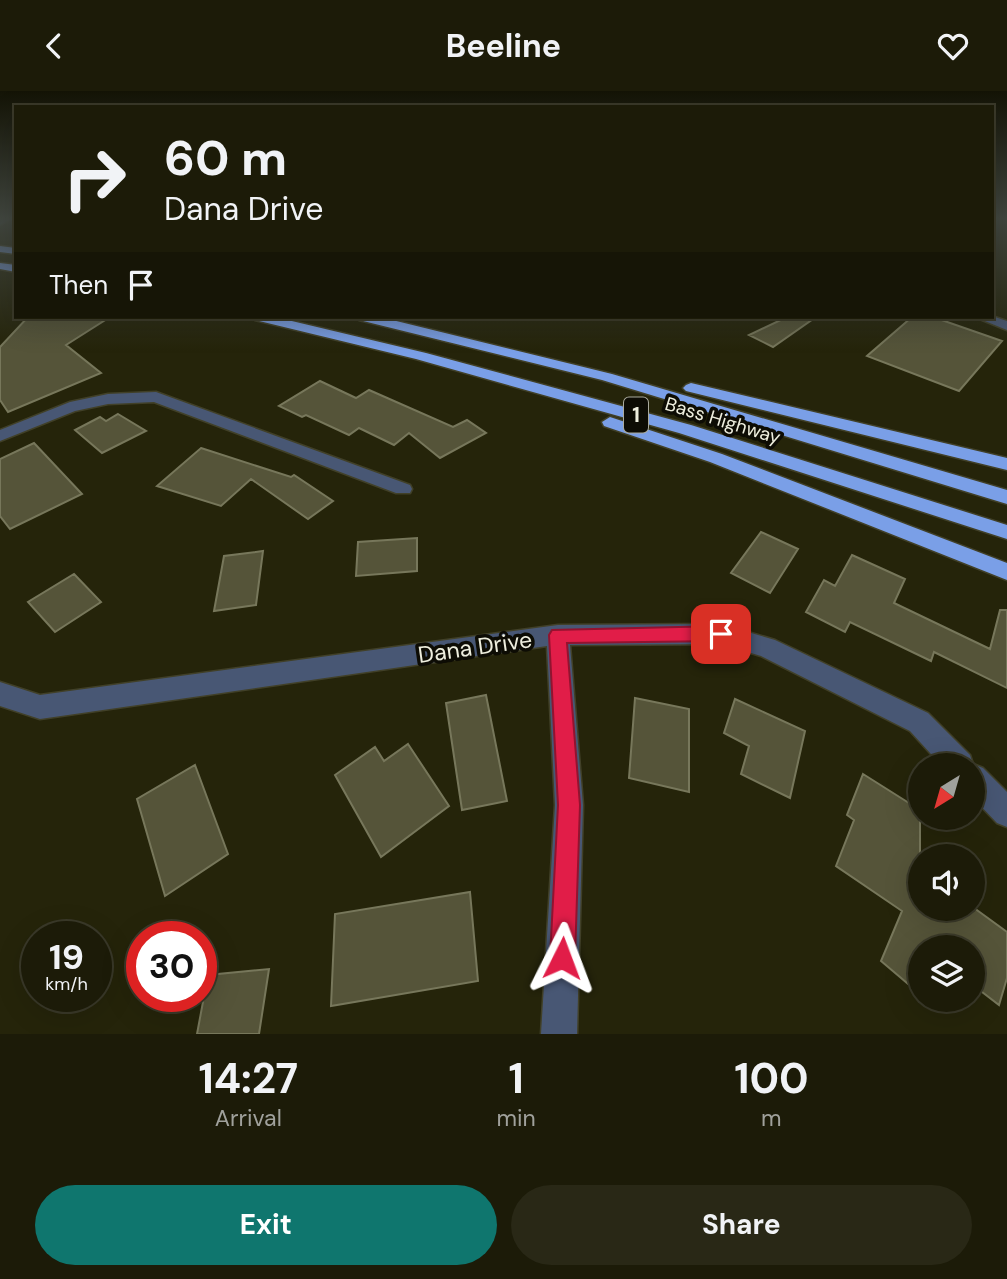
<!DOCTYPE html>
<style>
:root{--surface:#1c1b08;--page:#292816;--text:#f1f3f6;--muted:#a0a19c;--line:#3a3929;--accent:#0f766e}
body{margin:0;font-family:"DM Sans",sans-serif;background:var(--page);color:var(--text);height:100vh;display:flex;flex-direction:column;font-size:26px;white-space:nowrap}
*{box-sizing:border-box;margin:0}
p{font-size:23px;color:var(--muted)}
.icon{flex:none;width:38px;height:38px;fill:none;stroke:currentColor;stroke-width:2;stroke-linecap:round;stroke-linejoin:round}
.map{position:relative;height:943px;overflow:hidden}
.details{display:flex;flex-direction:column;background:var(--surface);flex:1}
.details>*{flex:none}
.guide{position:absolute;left:14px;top:14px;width:980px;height:214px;border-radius:0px;box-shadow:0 7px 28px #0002,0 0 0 2px var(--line);background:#1c1b08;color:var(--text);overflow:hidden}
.needle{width:46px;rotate:217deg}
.buttons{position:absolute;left:908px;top:662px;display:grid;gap:14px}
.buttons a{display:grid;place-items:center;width:77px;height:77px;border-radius:50%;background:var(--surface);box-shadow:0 7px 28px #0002,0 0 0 2px var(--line);font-size:35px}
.speed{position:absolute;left:21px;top:830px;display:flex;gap:14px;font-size:35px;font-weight:700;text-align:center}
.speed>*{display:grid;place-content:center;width:91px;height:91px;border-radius:50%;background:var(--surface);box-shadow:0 7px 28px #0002,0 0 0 2px var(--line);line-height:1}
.speed small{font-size:18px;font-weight:400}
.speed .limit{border:10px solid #d22;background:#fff;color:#111}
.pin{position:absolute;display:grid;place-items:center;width:60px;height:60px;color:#fff;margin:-30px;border-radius:14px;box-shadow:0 4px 10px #0006}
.me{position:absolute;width:77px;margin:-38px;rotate:3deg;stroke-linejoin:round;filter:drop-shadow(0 0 5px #0008)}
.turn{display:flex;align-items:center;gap:24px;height:147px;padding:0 35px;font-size:32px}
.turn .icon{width:91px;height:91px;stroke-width:2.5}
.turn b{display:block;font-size:49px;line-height:60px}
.then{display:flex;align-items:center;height:66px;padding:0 35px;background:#0003;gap:14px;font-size:26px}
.eta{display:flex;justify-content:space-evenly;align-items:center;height:119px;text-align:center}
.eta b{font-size:42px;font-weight:700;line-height:49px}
.action{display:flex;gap:14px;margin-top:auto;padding:14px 35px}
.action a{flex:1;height:80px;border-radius:42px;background:var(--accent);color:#fff;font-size:28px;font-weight:700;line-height:80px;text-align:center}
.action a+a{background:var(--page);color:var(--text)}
header{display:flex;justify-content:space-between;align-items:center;height:91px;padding:0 35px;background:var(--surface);font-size:32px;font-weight:700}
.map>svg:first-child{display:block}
.building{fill:#555439;stroke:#77775b;stroke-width:2}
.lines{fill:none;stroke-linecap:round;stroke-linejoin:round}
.minor-casing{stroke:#414028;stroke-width:3}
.highway-casing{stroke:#414028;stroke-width:3}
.minor{fill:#485774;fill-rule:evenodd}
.highway{fill:#7a9fe7;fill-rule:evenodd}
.route{fill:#e11d48;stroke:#92132f;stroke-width:2}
.labels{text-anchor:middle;stroke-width:7;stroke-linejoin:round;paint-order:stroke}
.far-street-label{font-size:19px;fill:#eeeede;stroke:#0d0c04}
.shield{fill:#0d0c04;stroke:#aaaa9d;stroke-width:2}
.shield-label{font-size:21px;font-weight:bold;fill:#eeeede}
.street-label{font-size:23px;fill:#eeeede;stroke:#0d0c04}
</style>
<header><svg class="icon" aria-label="back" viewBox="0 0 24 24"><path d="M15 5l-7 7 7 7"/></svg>Beeline<svg class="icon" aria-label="heart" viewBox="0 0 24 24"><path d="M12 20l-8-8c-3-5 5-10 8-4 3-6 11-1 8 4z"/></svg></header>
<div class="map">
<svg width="1007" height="943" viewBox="0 0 1007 943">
<rect width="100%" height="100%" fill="#25240a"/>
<!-- building -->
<path class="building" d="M28 226H110L66 254 101 282 8 321 0 309V256Z
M787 226H816L773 256 749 244Z
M912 226H933L1002 250 959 300 867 265Z
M320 290 356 307 369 299 453 336 467 329 486 342 440 367 409 342 394 354 359 337 349 344 306 324 302 326 279 315Z
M118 323 146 340 102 362 75 339 100 326 106 330Z
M34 352 82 403 10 438 0 425V368Z
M201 357 291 386 294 384 333 410 308 428 251 388 221 415 157 395Z
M761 441 798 458 770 502 731 482Z
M417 447V480L356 485 358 451Z
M263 460 256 514 214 520 224 465Z
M852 464 905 488 894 512 990 558 1000 519H1007V597L934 561 931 570 850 531 845 541 806 521 824 489 835 495Z
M74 483 101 511 55 541 28 511Z
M486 604 507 710 462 719 446 612Z
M635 607 689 618V701L629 687Z
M735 608 805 640 790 707 741 683 749 655 724 642Z
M408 653 449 715 381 766 335 684 375 656 384 670Z
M195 674 228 763 165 805 137 708Z
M863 683 920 719V817H974L1007 841V887L999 914 973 894V856H920V903L881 870 902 820 836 775 854 729 847 724Z
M470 801 478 890 331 915 335 823Z
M269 878 259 943H197L208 884Z"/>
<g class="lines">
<!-- minor casing -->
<g class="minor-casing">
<path id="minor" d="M0 128H11L0 134Z
M992 225 1007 230V239L975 226Z
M156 301 410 394 412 398 410 402H396L154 311 108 313 75 320 0 350V339L70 311 108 303Z
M721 533 775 549 928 622 970 664 973 673 983 677 1007 701V736L997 732 973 707V674H941L910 640 761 565 721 553 570 554 583 714 577 943H541L555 714 547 555 40 628 0 615V591L40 604 558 534Z"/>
</g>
<!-- highway casing -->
<g class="highway-casing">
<path id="highway" d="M0 155 16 157V163L0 161Z
M0 172 16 174V181L0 178Z
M253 226H275L426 262 691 334 1007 434V448L679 342 416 268 255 229Z
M357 226H380L612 283 1007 399V413L602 289 359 229Z
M691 292 1007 367V379L686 300 683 297 686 294Z
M610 326 722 363 1007 472V489L710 371 604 335 602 331Z"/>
</g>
<!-- minor -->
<use href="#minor" class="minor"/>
<!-- highway -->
<use href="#highway" class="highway"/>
</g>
<!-- sky -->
<linearGradient id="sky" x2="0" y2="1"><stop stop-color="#141406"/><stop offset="0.49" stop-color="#40453e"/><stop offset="1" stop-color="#40453e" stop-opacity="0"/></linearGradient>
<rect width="1007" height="260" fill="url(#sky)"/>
<!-- route -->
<path class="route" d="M721 535 727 537 730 543 727 548 721 550 567 552 580 714 575 867 571 876 562 879 553 876 550 867 558 714 549 544 552 539Z"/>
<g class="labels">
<!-- far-street labels -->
<g class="far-street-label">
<text transform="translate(723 329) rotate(17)" y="7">Bass Highway</text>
</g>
<!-- shield labels -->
<rect class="shield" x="624" y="306.5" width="24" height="35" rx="5"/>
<g class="shield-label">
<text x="636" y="331">1</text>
</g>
<!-- street labels -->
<g class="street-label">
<text transform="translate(475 556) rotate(-8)" y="8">Dana Drive</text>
</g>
</g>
</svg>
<div class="buttons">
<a><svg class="needle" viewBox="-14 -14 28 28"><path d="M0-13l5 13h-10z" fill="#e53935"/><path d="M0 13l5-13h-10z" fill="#a0a19c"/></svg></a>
<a><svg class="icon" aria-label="sound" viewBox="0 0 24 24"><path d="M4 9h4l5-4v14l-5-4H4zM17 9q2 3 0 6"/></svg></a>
<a><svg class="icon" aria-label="layers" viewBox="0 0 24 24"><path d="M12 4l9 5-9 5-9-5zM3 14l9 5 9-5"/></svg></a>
</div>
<div class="speed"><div>19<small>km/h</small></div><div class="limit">30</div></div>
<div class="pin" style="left:721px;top:543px;background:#d93025"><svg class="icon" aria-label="arrive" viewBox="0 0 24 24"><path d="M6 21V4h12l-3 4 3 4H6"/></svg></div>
<svg class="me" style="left:562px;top:867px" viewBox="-20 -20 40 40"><path d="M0-17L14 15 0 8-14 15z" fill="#e11d48" stroke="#fff" stroke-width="4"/></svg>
<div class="guide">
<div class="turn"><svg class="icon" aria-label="right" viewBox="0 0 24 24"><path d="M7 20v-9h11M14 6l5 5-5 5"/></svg><div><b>60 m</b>Dana Drive</div></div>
<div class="then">Then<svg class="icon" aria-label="arrive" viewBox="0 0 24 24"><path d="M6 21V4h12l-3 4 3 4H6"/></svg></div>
</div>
</div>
<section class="details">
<div class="eta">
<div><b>14:27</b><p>Arrival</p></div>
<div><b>1</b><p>min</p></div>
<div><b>100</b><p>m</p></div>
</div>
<div class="action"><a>Exit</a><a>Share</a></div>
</section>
